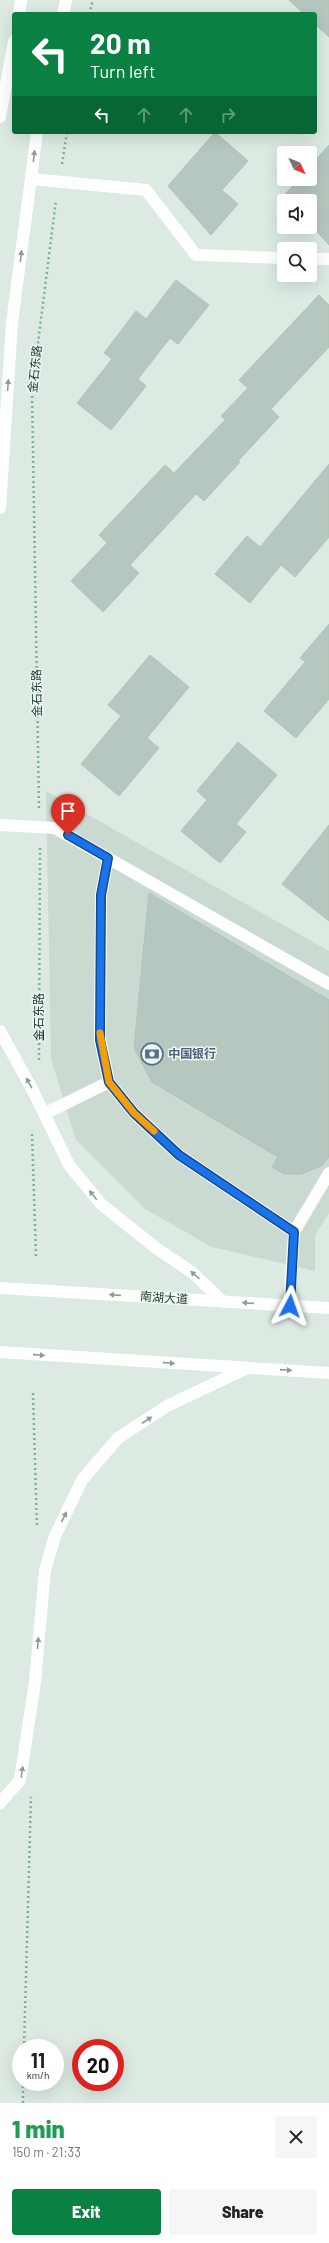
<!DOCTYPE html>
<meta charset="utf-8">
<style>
:root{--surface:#fff;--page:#f6f6f6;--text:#222;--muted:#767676;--accent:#0b8043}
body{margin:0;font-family:Barlow,"Noto Sans SC",sans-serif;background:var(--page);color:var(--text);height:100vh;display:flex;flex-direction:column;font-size:15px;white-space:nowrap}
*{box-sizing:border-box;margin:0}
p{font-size:13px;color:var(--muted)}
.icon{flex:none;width:22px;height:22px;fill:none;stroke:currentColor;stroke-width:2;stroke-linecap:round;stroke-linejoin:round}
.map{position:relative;height:2103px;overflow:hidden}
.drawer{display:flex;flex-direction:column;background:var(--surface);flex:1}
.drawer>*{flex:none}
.top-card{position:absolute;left:12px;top:12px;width:305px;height:122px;border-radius:4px;box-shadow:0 4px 16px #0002;background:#0b8043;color:#fff;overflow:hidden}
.needle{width:26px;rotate:133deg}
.fabs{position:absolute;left:277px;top:146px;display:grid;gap:8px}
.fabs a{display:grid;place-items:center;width:40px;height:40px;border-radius:4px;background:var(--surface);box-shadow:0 4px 16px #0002;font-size:20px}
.speed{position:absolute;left:12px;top:2039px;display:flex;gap:8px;font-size:20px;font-weight:700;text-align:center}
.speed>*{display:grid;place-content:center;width:52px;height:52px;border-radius:50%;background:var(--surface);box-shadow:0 4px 16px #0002;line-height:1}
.speed small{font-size:10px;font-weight:400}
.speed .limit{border:6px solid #d22;background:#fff;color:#111}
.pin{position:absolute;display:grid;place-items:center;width:34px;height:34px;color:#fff;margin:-41px -17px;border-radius:50% 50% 50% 0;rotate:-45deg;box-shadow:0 0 4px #0007}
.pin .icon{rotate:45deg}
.me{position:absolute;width:44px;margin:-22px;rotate:4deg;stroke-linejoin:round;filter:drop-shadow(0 0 3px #0008)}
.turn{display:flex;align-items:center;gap:14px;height:84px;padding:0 12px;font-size:18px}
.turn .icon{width:52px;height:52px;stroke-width:2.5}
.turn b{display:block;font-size:28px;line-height:34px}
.lanes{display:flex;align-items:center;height:38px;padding:0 12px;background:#0003;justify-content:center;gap:20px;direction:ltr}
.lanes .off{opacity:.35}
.round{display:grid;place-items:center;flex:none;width:42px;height:42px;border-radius:4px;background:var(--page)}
.summary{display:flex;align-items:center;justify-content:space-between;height:68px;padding:0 12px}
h1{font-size:24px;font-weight:800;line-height:30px;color:#1e9e55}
.primary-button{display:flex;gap:8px;margin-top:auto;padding:8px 12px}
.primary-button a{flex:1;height:46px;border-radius:4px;background:var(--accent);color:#fff;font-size:16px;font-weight:800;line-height:46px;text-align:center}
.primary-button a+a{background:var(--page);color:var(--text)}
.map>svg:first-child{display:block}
.built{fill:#cbdad1}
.building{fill:#b5c7be;stroke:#afc3b9}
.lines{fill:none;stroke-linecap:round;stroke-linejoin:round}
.path{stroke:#7bb099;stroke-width:2.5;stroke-dasharray:2 3;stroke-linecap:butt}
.service{stroke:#fff;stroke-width:12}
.minor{stroke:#fff;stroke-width:12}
.secondary{stroke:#fff;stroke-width:12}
.oneway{fill:#8e9c97}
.route-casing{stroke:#114b97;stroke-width:10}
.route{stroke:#1a73e8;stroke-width:7}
.slow{stroke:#f59e0b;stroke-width:7}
.labels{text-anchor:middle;stroke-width:3;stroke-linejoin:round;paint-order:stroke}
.street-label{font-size:12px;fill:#1e3a2f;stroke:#edf6f0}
.service-label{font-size:12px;font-weight:bold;fill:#4e5e75;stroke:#edf6f0;text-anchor:start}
</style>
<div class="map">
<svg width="329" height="2103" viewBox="0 0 329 2103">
<rect width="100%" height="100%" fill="#dceae2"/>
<!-- built -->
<path class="built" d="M46 791 329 951V1213L315 1235V1271L212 1247 145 1209 76 1140 51 1059Z"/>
<!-- building -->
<path class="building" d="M289 0H329V37L315 24V14H304Z
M215 132 248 161 222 190 238 204 211 235 168 186Z
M329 145V245L310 224V201H279L299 179H310V166Z
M176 280 209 305 178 344 170 338 138 379 146 386 111 430 77 403 112 359 104 353 136 311 146 319Z
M319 295 329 305V347L271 409 279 417 238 461 240 462 204 501 196 494 130 565 139 573 103 612 71 581 107 543 99 535 165 465 174 473 225 420 221 416 248 388 239 380Z
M329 464V537L295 577 281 565 250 603 215 574 247 536 260 547Z
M329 624V699L296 738 264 711 305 662 300 658Z
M150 655 189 687 147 738 159 748 119 796 81 764 121 716 108 705Z
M238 742 277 775 236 824 246 832 220 863 181 831 207 800 197 791Z
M329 825V921L282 884Z
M149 893 329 1000V1157L321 1166 301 1174H285L272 1167 278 1157 152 1082 134 1048Z"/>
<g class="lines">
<!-- path -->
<path class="path" d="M89 14 93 0
M62 164 67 132
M39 808 32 391 56 200
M39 1060 40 847
M32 1134 36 1256
M33 1393 37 1528
M24 2048 31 1797
M23 2103V2082"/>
<!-- service -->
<path class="service" d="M0 825 55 828 329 984
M108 858 101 895 100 1040 109 1082 134 1113 179 1155 294 1232
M44 1114 109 1082
M289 1306 294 1232 329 1173"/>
<!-- minor -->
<path class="minor" d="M31 179 146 190 196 255 284 258
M310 259H329"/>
<!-- secondary -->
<path class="secondary" d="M19 14 21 0
M63 14 66 0
M0 117 14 41
M0 508 12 323 37 132
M0 1031 33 1091 69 1165 101 1204 156 1248 193 1273 223 1302
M0 1288 329 1308
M0 1352 329 1373
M0 1803 20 1780 35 1682 45 1570 55 1536 82 1480 118 1438 167 1406 247 1368"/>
</g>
<!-- one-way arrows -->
<defs><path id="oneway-solid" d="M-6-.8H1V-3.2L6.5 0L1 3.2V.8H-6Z"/></defs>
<g class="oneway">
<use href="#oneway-solid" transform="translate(34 156) rotate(-83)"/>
<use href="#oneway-solid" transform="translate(21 256) rotate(-83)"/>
<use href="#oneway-solid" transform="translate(8 385) rotate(-86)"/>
<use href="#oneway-solid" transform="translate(29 1083) rotate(-119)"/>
<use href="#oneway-solid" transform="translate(93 1195) rotate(-129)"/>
<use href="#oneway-solid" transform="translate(195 1275) rotate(-139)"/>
<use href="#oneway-solid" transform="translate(115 1295) rotate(-176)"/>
<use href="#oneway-solid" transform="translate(248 1303) rotate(-176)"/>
<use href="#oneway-solid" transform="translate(39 1355) rotate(4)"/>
<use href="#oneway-solid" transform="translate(169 1363) rotate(4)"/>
<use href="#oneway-solid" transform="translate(286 1370) rotate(4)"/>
<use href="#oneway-solid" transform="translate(147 1420) rotate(-33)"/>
<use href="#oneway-solid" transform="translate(64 1517) rotate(-64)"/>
<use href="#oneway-solid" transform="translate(38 1643) rotate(-85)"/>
<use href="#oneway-solid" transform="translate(22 1772) rotate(-82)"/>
</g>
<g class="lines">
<!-- route casing -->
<g class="route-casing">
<path id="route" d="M68 835 108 858 101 895 100 1040 109 1082 134 1113 179 1155 294 1232 290 1306"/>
</g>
<!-- route -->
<use href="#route" class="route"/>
<!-- slow -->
<path class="slow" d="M100 1033 109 1082 134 1113 154 1131"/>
</g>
<!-- icons -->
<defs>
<g id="bank-ring" transform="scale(1.15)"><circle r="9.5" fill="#edf6f0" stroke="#5c6f8a" stroke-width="1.5"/><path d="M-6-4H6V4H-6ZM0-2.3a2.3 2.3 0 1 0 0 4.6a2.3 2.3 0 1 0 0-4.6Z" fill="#5c6f8a"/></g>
</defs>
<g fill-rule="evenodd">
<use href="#bank-ring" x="152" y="1054"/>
</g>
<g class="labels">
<!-- street labels -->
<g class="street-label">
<text transform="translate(35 369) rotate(-84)" y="4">金石东路</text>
<text transform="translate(37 693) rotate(-91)" y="4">金石东路</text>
<text transform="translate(39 1017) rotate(-90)" y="4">金石东路</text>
<text transform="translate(164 1298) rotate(4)" y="4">南湖大道</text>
</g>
<!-- service labels -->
<g class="service-label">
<text x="168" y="1058">中国银行</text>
</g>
</g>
</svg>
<div class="fabs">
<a><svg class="needle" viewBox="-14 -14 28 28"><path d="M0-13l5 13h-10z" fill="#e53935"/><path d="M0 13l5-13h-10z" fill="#767676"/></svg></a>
<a><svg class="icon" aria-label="sound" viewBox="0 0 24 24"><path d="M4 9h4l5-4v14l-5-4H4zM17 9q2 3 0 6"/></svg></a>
<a><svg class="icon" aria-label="search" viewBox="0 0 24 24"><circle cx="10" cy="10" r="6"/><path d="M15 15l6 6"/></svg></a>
</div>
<div class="speed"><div>11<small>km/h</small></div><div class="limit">20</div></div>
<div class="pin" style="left:68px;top:835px;background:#d93025"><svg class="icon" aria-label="arrive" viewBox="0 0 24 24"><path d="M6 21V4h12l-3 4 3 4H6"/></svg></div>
<svg class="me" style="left:290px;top:1306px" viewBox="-20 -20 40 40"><path d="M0-17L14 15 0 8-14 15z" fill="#1a73e8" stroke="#fff" stroke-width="4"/></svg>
<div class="top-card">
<div class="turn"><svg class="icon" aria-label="left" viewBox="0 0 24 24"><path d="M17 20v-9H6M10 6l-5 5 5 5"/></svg><div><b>20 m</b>Turn left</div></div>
<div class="lanes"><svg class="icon" aria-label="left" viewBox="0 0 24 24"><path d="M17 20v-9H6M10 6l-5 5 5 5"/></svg><svg class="icon off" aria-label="ahead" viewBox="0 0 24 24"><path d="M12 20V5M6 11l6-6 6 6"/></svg><svg class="icon off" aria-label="ahead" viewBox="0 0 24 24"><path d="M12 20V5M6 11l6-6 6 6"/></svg><svg class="icon off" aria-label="right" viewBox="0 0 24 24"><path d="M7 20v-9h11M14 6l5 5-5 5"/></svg></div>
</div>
</div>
<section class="drawer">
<div class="summary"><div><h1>1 min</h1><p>150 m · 21:33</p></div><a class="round"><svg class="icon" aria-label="close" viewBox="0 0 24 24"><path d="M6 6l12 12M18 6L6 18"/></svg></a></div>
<div class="primary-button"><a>Exit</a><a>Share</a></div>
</section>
